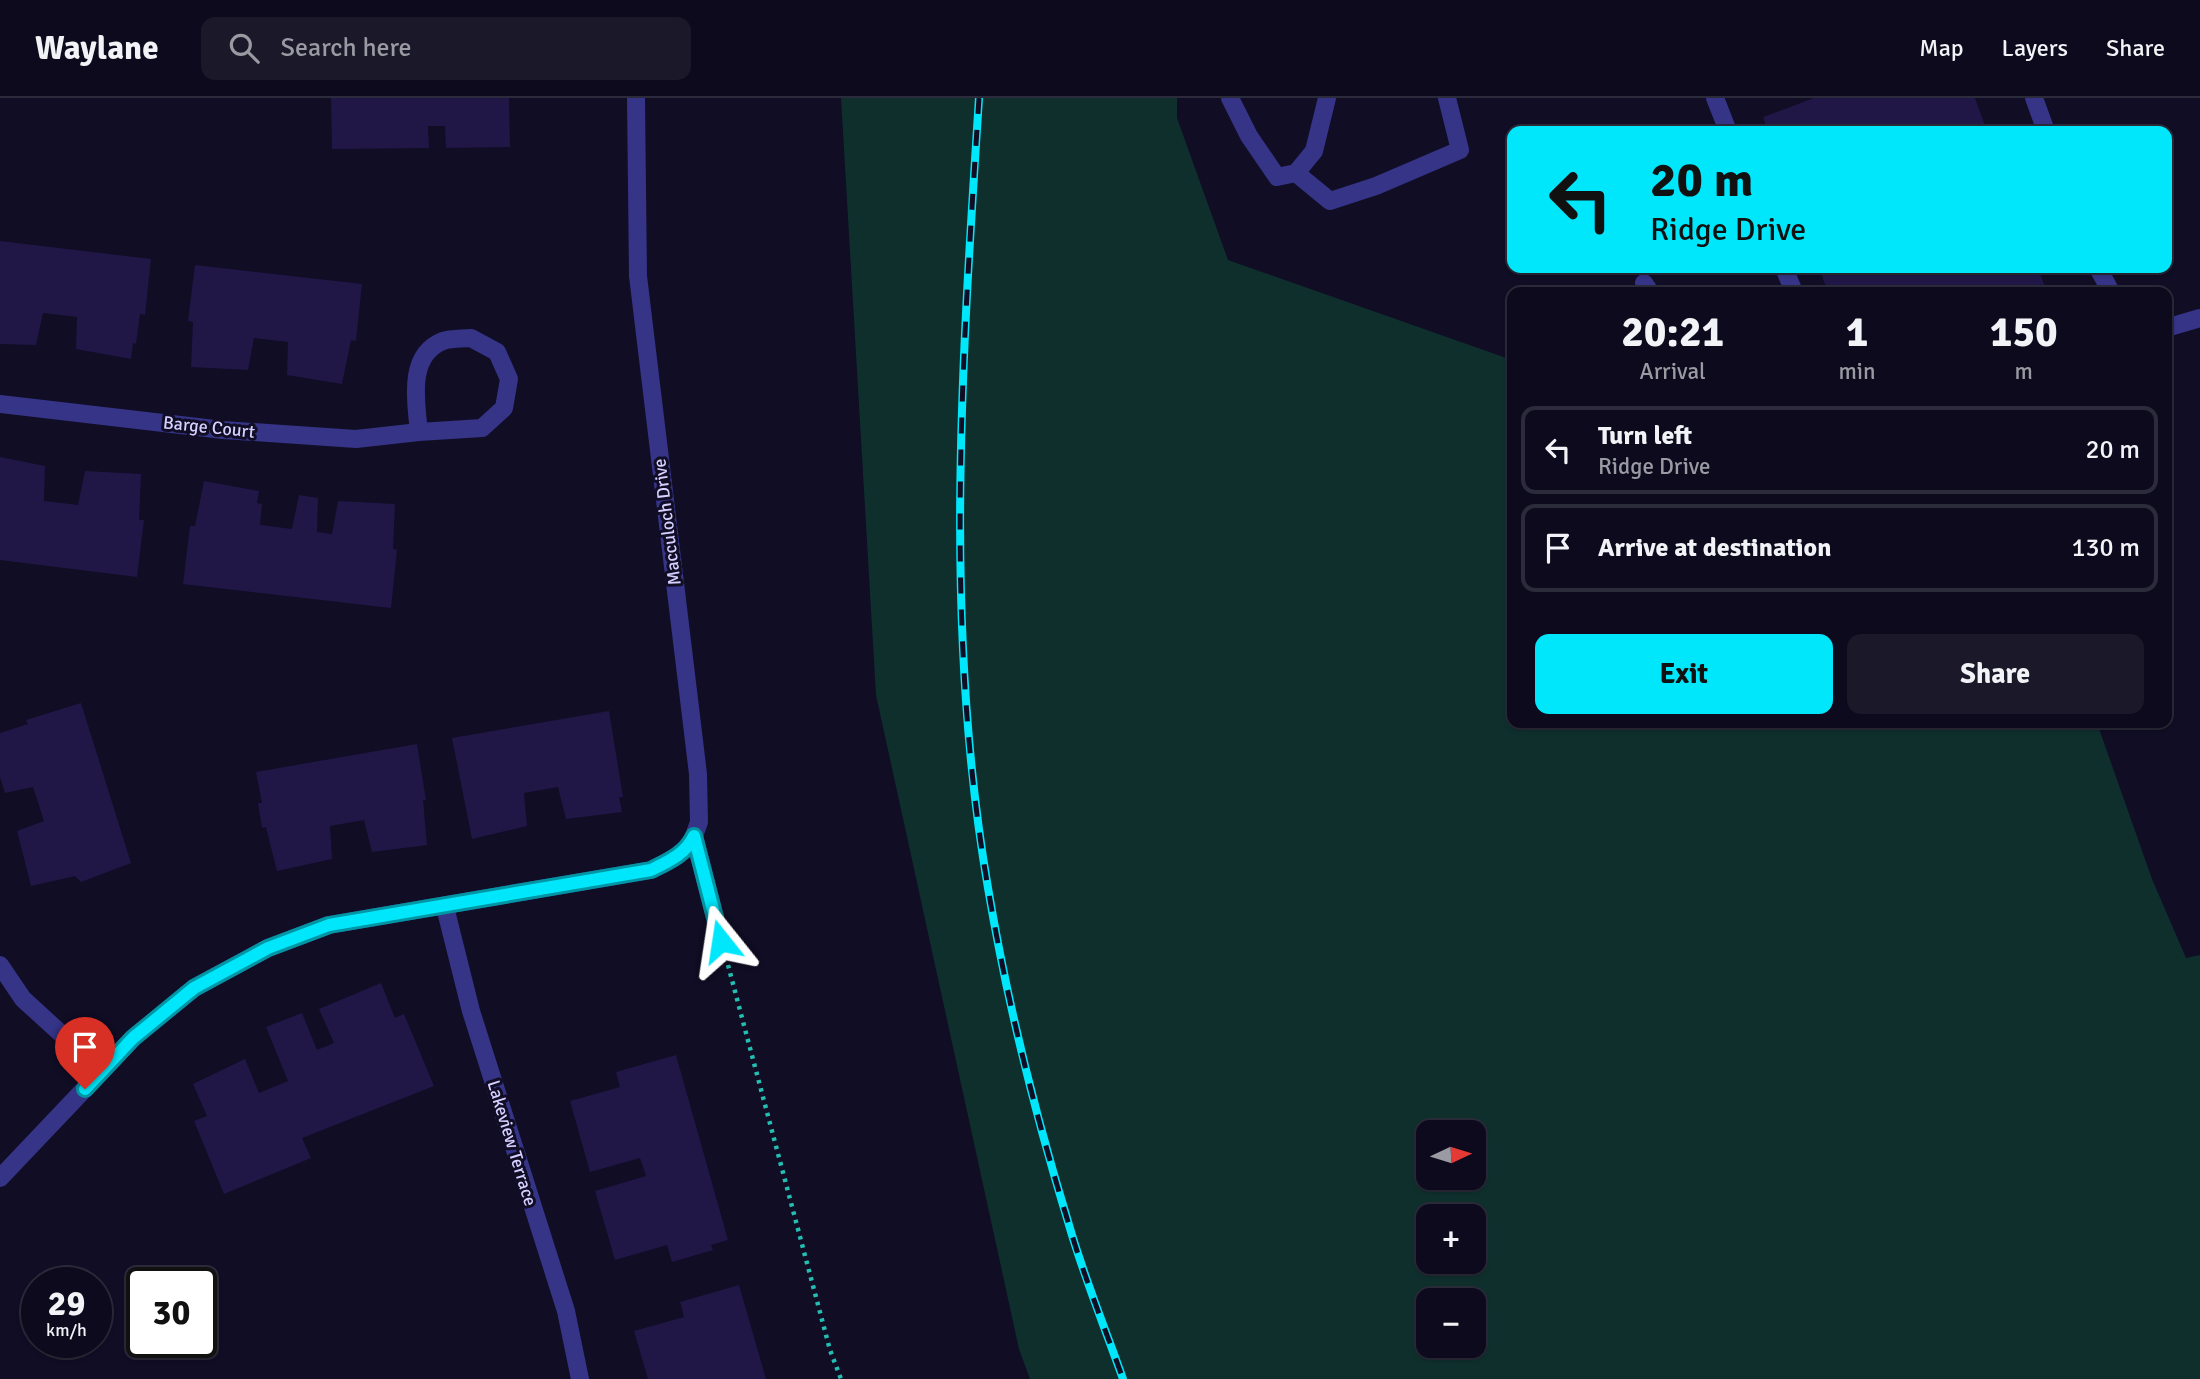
<!DOCTYPE html>
<meta charset="utf-8">
<style>
:root{--surface:#0c0a1c;--page:#1a1829;--text:#f1f3f6;--muted:#9a9aa3;--line:#2c2b3b;--accent:#00e7fb}
body{margin:0;font-family:Signika,sans-serif;background:var(--page);color:var(--text);height:100vh;display:flex;flex-direction:column;font-size:26px;white-space:nowrap}
*{box-sizing:border-box;margin:0}
p{font-size:23px;color:var(--muted)}
.icon{flex:none;width:38px;height:38px;fill:none;stroke:currentColor;stroke-width:2;stroke-linecap:round;stroke-linejoin:round}
.map{position:relative;flex:1;overflow:hidden}
.panel{position:absolute;left:1507px;top:189px;width:665px;height:441px;display:flex;flex-direction:column;background:var(--surface);border-radius:14px;box-shadow:0 2px 5px #0004,0 0 0 2px var(--line)}
.panel>*{flex:none}
.guide{position:absolute;left:1507px;top:28px;width:665px;height:147px;border-radius:14px;box-shadow:0 2px 5px #0004,0 0 0 2px var(--line);background:#00e7fb;color:#111;overflow:hidden}
.needle{width:46px;rotate:86deg}
.controls{position:absolute;left:1416px;top:1022px;display:grid;gap:14px}
.controls a{display:grid;place-items:center;width:70px;height:70px;border-radius:14px;background:var(--surface);box-shadow:0 2px 5px #0004,0 0 0 2px var(--line);font-size:35px}
.speed{position:absolute;left:21px;top:1169px;display:flex;gap:14px;font-size:35px;font-weight:700;text-align:center}
.speed>*{display:grid;place-content:center;width:91px;height:91px;border-radius:50%;background:var(--surface);box-shadow:0 2px 5px #0004,0 0 0 2px var(--line);line-height:1}
.speed small{font-size:18px;font-weight:400}
.speed .limit{border:4px solid #111;border-radius:10px;background:#fff;color:#111}
.pin{position:absolute;display:grid;place-items:center;width:60px;height:60px;color:#fff;margin:-72px -30px;border-radius:50% 50% 50% 0;rotate:-45deg;box-shadow:0 0 7px #0007}
.pin .icon{rotate:45deg}
.me{position:absolute;width:77px;margin:-38px;rotate:345deg;stroke-linejoin:round;filter:drop-shadow(0 0 5px #0008)}
.turn{display:flex;align-items:center;gap:24px;height:147px;padding:0 28px;font-size:32px}
.turn .icon{width:91px;height:91px;stroke-width:2.5}
.turn b{display:block;font-size:49px;line-height:60px}
.eta{display:flex;justify-content:space-evenly;align-items:center;height:119px;text-align:center}
.eta b{font-size:42px;font-weight:700;line-height:49px}
.primary-button{display:flex;gap:14px;margin-top:auto;padding:14px 28px}
.primary-button a{flex:1;height:80px;border-radius:14px;background:var(--accent);color:#111;font-size:28px;font-weight:700;line-height:80px;text-align:center}
.primary-button a+a{background:var(--page);color:var(--text)}
ul{padding:0;list-style:none}
li{display:flex;align-items:center;gap:21px;height:88px;margin:0 14px 10px;padding:0 14px;border:4px solid var(--line);border-radius:14px}
li div{flex:1}
li b{display:block;font-size:26px}
li em{font-style:normal}
header{display:flex;align-items:center;gap:42px;box-sizing:border-box;height:98px;padding:0 35px;background:var(--surface);border-bottom:2px solid var(--line)}
header strong{font-size:33px}
nav{display:flex;gap:38px;margin-inline-start:auto;font-size:24px}
.search{width:490px;height:63px;background:var(--page);display:flex;align-items:center;gap:18px;box-sizing:border-box;padding:0 24px;border-radius:14px;color:var(--muted);font-size:26px}
.map>svg:first-child{display:block}
.green{fill:#0f2f2d;fill-rule:evenodd}
.building{fill:#201747}
.lines{fill:none;stroke-linecap:round;stroke-linejoin:round}
.path{stroke:#25beb2;stroke-width:4.5;stroke-dasharray:3.5 5;stroke-linecap:butt}
.minor{stroke:#353487;stroke-width:18}
.rail-casing{stroke:#00e7fb;stroke-width:8}
.rail{stroke:#100d25;stroke-width:5;stroke-dasharray:16;stroke-linecap:butt}
.route-casing{stroke:#0096a3;stroke-width:18}
.route{stroke:#00e7fb;stroke-width:12}
.labels{text-anchor:middle;stroke-width:6;stroke-linejoin:round;paint-order:stroke}
.street-label{font-size:18px;fill:#d5d0ff;stroke:#100d25}
</style>
<header>
<strong>Waylane</strong>
<div class="search"><svg class="icon" aria-label="search" viewBox="0 0 24 24"><circle cx="10" cy="10" r="6"/><path d="M15 15l6 6"/></svg>Search here</div>
<nav><a>Map</a><a>Layers</a><a>Share</a></nav>
</header>
<div class="map">
<svg width="2200" height="1281" viewBox="0 0 2200 1281">
<rect width="100%" height="100%" fill="#100d25"/>
<!-- green -->
<path class="green" d="M841 0H1177V20L1228 162 1512 262V625H2097L2152 781 2186 860 2200 857V1281H1030L1019 1251 876 597ZM1428 1034H1474V1080H1428ZM1428 1118H1474V1164H1428ZM1428 1202H1474V1248H1428Z"/>
<!-- building -->
<path class="building" d="M331 0H509L510 49 446 50 445 28H428L429 50 332 51Z
M1814 0H1975L1987 33H1768L1763 19Z
M0 143 151 161 145 217 140 216 136 246 133 245 131 261 76 251 77 219 43 215 36 247 0 246Z
M195 167 362 186 356 243 351 242 342 286 287 277 288 244 254 240 248 272 191 269 193 224 188 223Z
M1819 170H2038L2047 194H1828Z
M0 359 45 368 44 403 78 407 85 373 141 376 139 422H144L137 479 0 462Z
M204 383 259 393 257 405 262 406 260 427 292 431 299 397 318 400 317 434 332 436 338 403 395 406 393 451 397 452 391 510 183 486 190 428H195Z
M81 605 131 765 81 784 75 778 31 788 17 733 44 723 33 689 5 695 0 679V635L28 626 26 622Z
M609 613 623 699H619L622 714 566 721 558 689 524 695 527 728 472 741 452 640Z
M417 646 426 702H423L427 747 372 754 364 722 330 728 332 761 277 773 266 729 262 730 258 705H262L256 674Z
M381 885 395 920 404 916 434 988 302 1040 311 1060 224 1096 194 1023 207 1018 193 986 245 961 259 995 288 983 266 929 302 915 317 952 334 945 319 911Z
M676 957 728 1142 711 1147 713 1152 672 1164 667 1147 615 1162 595 1093 646 1078 640 1060 590 1074 570 1003 620 989 616 974Z
M739 1187 766 1281H648L634 1233 684 1219 680 1204Z"/>
<g class="lines">
<!-- path -->
<path class="path" d="M728 867 830 1252 841 1281"/>
<!-- minor -->
<path class="minor" d="M636 0 638 178 698 676 699 724 694 738 721 843
M1230 0 1249 38 1277 79 1296 75 1314 53 1327 0
M1715 0 1728 33
M2034 0 2046 33
M1296 75 1330 103 1376 88 1460 52 1447 0
M1784 170 1794 194
M2098 170 2111 194
M1644 185 1650 194
M2166 230 2200 220
M471 240 497 254 509 281 504 310 482 330 419 334C416 304 407 257 443 243 451 240 462 241 471 240Z
M0 306 223 332 356 341 419 334
M445 809 471 913 566 1213 580 1281
M0 867 23 901 102 973
M0 1080 133 940 194 890 268 850 329 827 651 772C667 764 687 756 694 738"/>
<!-- rail casing -->
<g class="rail-casing">
<path id="rail" d="M979 0C962 262 943 529 988 790 1007 903 1035 1016 1069 1127 1084 1179 1105 1230 1123 1281"/>
</g>
<!-- rail -->
<use href="#rail" class="rail"/>
</g>
<g class="lines">
<!-- route casing -->
<g class="route-casing">
<path id="route" d="M85 991 133 940 194 890 268 850 329 827 651 772C667 764 686 756 694 738L721 843"/>
</g>
<!-- route -->
<use href="#route" class="route"/>
</g>
<g class="labels">
<!-- street labels -->
<g class="street-label">
<text transform="translate(209 329) rotate(6)" y="6">Barge Court</text>
<text transform="translate(667 424) rotate(-97)" y="6">Macculoch Drive</text>
<text transform="translate(512 1045) rotate(73)" y="6">Lakeview Terrace</text>
</g>
</g>
</svg>
<div class="controls">
<a><svg class="needle" viewBox="-14 -14 28 28"><path d="M0-13l5 13h-10z" fill="#e53935"/><path d="M0 13l5-13h-10z" fill="#9a9aa3"/></svg></a>
<a>+</a>
<a>−</a>
</div>
<div class="speed"><div>29<small>km/h</small></div><div class="limit">30</div></div>
<div class="pin" style="left:85px;top:991px;background:#d93025"><svg class="icon" aria-label="arrive" viewBox="0 0 24 24"><path d="M6 21V4h12l-3 4 3 4H6"/></svg></div>
<svg class="me" style="left:721px;top:843px" viewBox="-20 -20 40 40"><path d="M0-17L14 15 0 8-14 15z" fill="#00e7fb" stroke="#fff" stroke-width="4"/></svg>
<div class="guide">
<div class="turn"><svg class="icon" aria-label="left" viewBox="0 0 24 24"><path d="M17 20v-9H6M10 6l-5 5 5 5"/></svg><div><b>20 m</b>Ridge Drive</div></div>
</div>
<section class="panel">
<div class="eta">
<div><b>20:21</b><p>Arrival</p></div>
<div><b>1</b><p>min</p></div>
<div><b>150</b><p>m</p></div>
</div>
<ul>
<li><svg class="icon" aria-label="left" viewBox="0 0 24 24"><path d="M17 20v-9H6M10 6l-5 5 5 5"/></svg><div><b>Turn left</b><p>Ridge Drive</p></div><em>20 m</em></li>
<li><svg class="icon" aria-label="arrive" viewBox="0 0 24 24"><path d="M6 21V4h12l-3 4 3 4H6"/></svg><div><b>Arrive at destination</b></div><em>130 m</em></li>
</ul>
<div class="primary-button"><a>Exit</a><a>Share</a></div>
</section>
</div>
